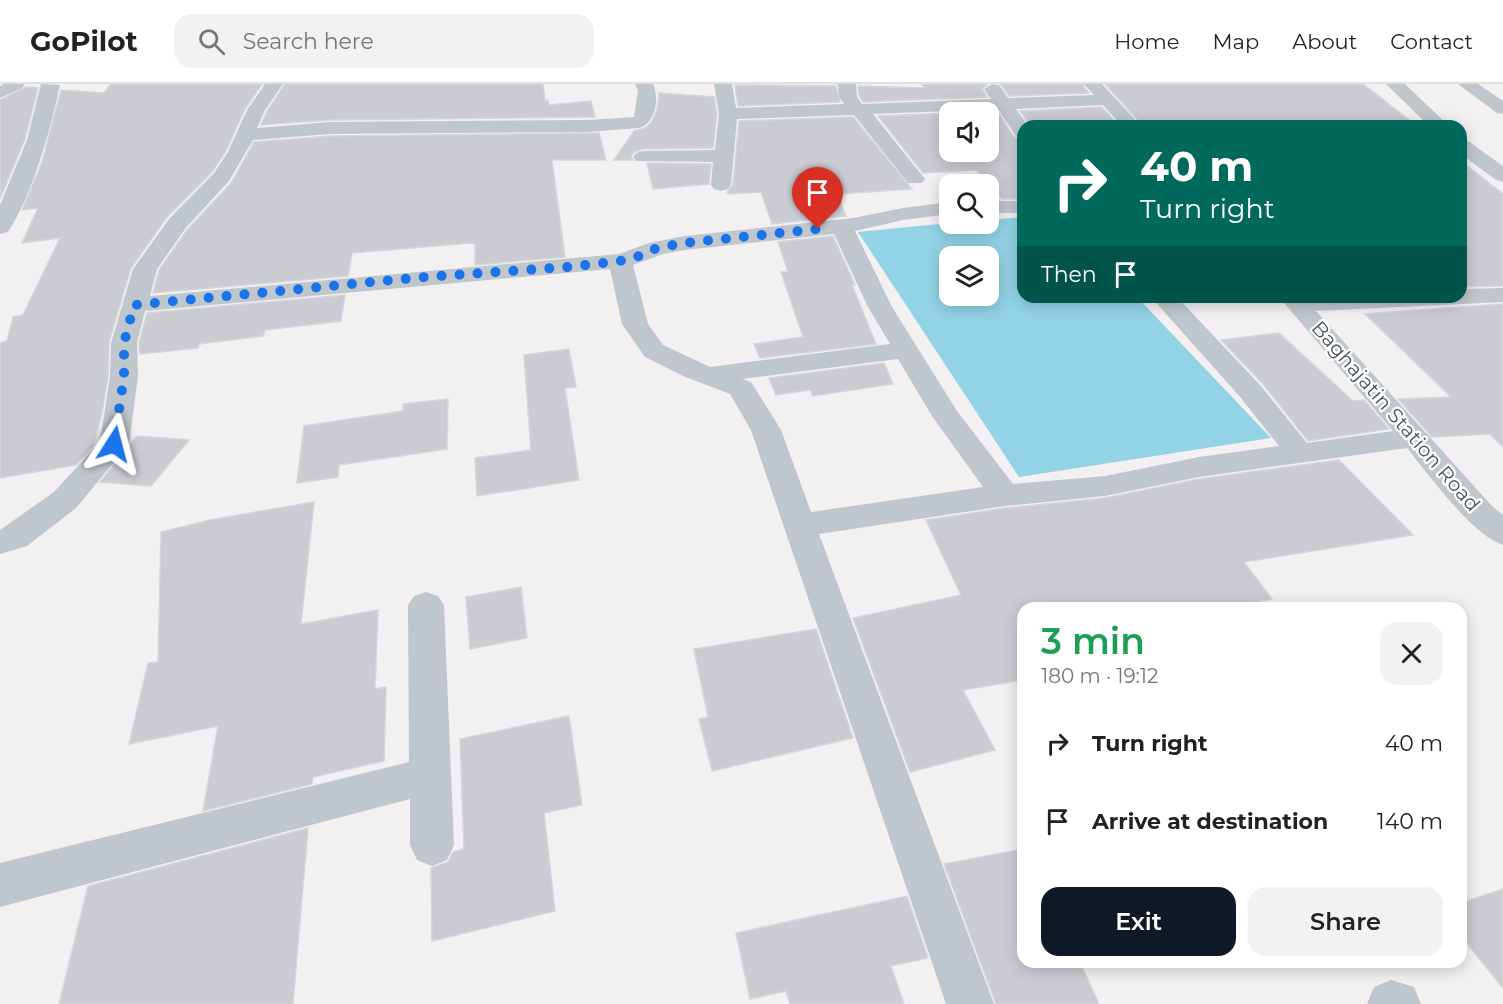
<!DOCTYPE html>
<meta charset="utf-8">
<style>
:root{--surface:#fff;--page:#f2f2f2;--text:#222;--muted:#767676;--line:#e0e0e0;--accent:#111827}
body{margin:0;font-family:Montserrat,sans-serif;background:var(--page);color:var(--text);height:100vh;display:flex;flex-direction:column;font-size:22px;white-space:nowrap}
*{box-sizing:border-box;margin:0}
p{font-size:20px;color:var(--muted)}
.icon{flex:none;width:33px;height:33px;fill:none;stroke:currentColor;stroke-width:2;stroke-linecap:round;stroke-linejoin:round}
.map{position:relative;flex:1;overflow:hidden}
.drawer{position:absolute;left:1017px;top:518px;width:450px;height:366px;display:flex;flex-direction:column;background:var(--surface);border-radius:18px;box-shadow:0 3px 15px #0003}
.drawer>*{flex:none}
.top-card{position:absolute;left:1017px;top:36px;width:450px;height:183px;border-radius:18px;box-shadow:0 3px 15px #0003;background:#00695c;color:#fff;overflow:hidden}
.controls{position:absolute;left:939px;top:18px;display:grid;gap:12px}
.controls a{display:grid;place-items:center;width:60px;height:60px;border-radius:12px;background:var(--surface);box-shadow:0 3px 15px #0003;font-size:30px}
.pin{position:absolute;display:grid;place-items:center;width:51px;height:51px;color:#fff;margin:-62px -26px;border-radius:50% 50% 50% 0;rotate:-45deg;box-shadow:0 0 6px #0007}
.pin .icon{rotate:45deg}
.me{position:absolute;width:66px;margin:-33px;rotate:9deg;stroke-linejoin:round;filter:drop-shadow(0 0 4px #0008)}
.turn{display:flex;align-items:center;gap:21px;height:126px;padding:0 24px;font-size:27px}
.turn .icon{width:78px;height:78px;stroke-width:2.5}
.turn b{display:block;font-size:42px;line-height:51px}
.then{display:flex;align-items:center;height:57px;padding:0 24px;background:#0003;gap:12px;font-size:22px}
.round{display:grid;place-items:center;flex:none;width:63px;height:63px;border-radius:18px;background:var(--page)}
.headline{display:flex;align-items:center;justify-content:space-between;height:102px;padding:0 24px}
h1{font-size:36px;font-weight:600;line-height:45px;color:#1e9e55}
.button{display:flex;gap:12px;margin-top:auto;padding:12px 24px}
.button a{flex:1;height:69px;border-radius:18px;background:var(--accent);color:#fff;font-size:24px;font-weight:600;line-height:69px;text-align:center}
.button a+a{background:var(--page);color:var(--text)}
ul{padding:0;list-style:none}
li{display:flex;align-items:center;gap:18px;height:78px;padding:0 24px}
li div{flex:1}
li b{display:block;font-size:22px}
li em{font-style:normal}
header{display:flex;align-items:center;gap:36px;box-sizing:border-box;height:84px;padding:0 30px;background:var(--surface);border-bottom:2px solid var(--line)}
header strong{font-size:28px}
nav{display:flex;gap:33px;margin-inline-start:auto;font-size:21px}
.search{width:420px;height:54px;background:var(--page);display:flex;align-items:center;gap:15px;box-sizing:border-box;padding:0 21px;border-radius:18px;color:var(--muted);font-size:22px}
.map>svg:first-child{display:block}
.water{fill:#92d3e6;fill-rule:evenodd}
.building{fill:#caccd2;stroke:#d4d6db;stroke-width:1.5}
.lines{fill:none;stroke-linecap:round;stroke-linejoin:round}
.minor{fill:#bfc7cd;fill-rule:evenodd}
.route{stroke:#1a73e8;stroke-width:10;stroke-dasharray:0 18}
.labels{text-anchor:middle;stroke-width:4.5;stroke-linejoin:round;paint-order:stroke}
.street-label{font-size:20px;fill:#49535c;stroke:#fff}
</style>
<header>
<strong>GoPilot</strong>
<div class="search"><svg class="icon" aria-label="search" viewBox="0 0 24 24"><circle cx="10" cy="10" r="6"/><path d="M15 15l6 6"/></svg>Search here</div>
<nav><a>Home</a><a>Map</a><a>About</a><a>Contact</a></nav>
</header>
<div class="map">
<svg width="1503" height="920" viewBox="0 0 1503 920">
<rect width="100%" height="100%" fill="#f2f0f0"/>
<!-- water -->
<path class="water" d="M1023 133V213H1137L1271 354 1019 393 858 148 949 139 988 140 989 136ZM950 172H988V212H950Z"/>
<!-- building -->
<path class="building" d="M111 0H262L245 25 226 67 212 88 167 133 131 184 109 258 108 292 102 329 93 362 76 381 0 394V259L7 257 13 233 23 231 60 154 22 159 38 124 22 126 42 78 61 6 104 9Z
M285 0H543L545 17 548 16 549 21 591 17 595 33 330 36 261 41 267 27Z
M922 0H988L982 5 987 13 863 18 859 12 858 2 924 4Z
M1001 0H1082L1089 9 1009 12Z
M1105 0H1363L1417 42H1143Z
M735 1 836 2 840 18 738 22Z
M26 3 38 4 25 55 0 115V16Z
M659 9 714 13 717 30 713 64 643 65 634 68 631 73 633 76H614L634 47 645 44 651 39 657 26Z
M1102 23 1119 42H1030L1020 27Z
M997 27 1014 53 1023 56V115H1002L976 86 923 89 878 32 950 29V68H988V28H967Z
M853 33 912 105 837 110 846 132 772 140 761 108 728 110 727 108 733 101 739 37Z
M599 49 606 76H552L565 173 475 181V160L471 159 352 169 348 192 153 209 159 186 187 146 231 99 254 58 330 52Z
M1461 77 1503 110V202L1461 203Z
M647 79 711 80 709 100 653 105Z
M833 152 855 201H852L876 260 760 274 754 260 803 253 781 188H788L778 158Z
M345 211 341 237 265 246 263 252 199 260 198 264 140 270 139 259 147 229Z
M1503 220V363L1490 350 1432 353 1398 315 1451 313 1365 230Z
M1279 249 1353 317 1364 316 1389 345 1308 357 1263 300 1221 256Z
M569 265 576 303 565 304 579 396 477 412 475 374 531 366 524 271Z
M884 279 893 300 813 312 810 306 776 311 769 294Z
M448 315 447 365 339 381 338 393 297 399 304 342 403 327V320Z
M137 352 189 356 151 402 100 398Z
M1339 376 1413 451 1244 478 1272 515 1223 524H1023V596L963 606 995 666 910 688 853 534 961 511 926 436 1005 424 1105 414 1199 395Z
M314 418 301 540 378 526 375 605 386 603 384 677 313 693 312 700 203 727 218 642 129 660 148 579 158 578 161 448 210 436Z
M521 503 527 554 470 565 466 513Z
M816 545 853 654 712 687 699 635 708 633 694 565Z
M569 632 582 721 544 729 555 827 432 857 431 784 448 778 453 768 464 765 460 655Z
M308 744 293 920H59L88 802Z
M1023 765V878H1080L1099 920H996L944 780Z
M1503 805V904L1461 852V819Z
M907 812 928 874 891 882 904 920H790L786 907 750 915 736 849Z"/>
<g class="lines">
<!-- minor -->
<path class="minor" d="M3 0H25L22 4 0 14V2Z
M41 0 60 1C51 44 32 112 8 148L0 150V121L27 56Z
M265 0H283L265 26 257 44 330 38 588 36 634 33 638 6 635 0H653C660 14 655 40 639 44L588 48 330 50 253 56 229 97 185 145 157 185 150 212 619 170 649 159 685 152 853 134 903 124 950 118V130L903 136 855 147 892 223 957 327 1013 400 1105 392 1199 373 1279 362 1241 314 1151 213H1177L1261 302 1307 359 1393 347 1279 213H1461V205L1503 204V218L1316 227 1492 422 1503 431V461C1472 451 1429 391 1407 364L1199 393 1105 412 1005 422 819 450 994 920H946L751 346 730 310 683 292 645 273 622 240 610 185 145 227 137 259 138 292 129 360 76 424 27 462 0 470V446L54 408 100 358 110 292 111 259 133 185 169 135 214 89 228 68 247 26ZM834 150 868 223 890 260 710 283 663 261 648 240 633 181 663 170 685 166ZM898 275 932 332 983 403 811 428 781 346 751 298 742 295Z
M714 0H732L736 24 844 20 839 13 838 0H856L857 13 862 20 991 15 984 5 992 0 999 1 1008 14 1094 11 1084 0H1102L1141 42H1122L1103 21 1016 25 1028 42H1023V54L1016 52 998 25 873 30 925 95 922 99H908L854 31 737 35 731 101 728 105 721 107 714 105 711 101 713 78 636 77 633 73 636 69 643 67 715 66 719 30Z
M1386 0H1405L1449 42H1429Z
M1458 0H1478L1503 17V30L1497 29Z
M1461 55 1468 57 1503 82V98L1496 96 1461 70Z
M988 117H1023V129H988Z
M426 508 438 512 444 521 454 761 447 776 432 782 417 776 410 761V715L0 823V779L409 678 408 521 414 512Z
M1391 896 1414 903 1421 920H1367L1374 903Z"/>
</g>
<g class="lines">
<!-- route -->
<path class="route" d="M114 360 124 292V259L134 221 425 193 569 183 620 177 639 172 657 164 685 159 818 145"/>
</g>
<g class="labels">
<!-- street labels -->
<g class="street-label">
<text transform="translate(1396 332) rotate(49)" y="7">Baghajatin Station Road</text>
</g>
</g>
</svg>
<div class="controls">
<a><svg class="icon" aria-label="sound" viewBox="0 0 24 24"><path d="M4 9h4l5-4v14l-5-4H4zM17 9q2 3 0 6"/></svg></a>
<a><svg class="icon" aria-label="search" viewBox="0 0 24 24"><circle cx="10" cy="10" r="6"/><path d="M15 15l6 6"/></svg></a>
<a><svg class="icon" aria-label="layers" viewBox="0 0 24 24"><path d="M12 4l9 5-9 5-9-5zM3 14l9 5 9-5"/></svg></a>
</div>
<div class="pin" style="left:818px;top:145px;background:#d93025"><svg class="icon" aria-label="arrive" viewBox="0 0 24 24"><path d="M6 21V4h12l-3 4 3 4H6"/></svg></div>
<svg class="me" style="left:114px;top:360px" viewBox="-20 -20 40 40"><path d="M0-17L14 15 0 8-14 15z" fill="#1a73e8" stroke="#fff" stroke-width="4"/></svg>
<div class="top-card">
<div class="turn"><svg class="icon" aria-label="right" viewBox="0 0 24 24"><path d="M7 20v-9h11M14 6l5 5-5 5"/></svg><div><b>40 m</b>Turn right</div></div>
<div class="then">Then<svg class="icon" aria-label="arrive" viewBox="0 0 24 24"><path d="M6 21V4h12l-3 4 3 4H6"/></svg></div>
</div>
<section class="drawer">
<div class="headline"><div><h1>3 min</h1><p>180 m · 19:12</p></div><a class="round"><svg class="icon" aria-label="close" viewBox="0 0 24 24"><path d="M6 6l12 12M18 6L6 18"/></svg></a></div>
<ul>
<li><svg class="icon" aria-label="right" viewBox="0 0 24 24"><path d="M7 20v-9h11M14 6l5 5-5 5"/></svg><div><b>Turn right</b></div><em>40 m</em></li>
<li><svg class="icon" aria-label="arrive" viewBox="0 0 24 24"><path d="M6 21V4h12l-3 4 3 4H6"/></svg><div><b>Arrive at destination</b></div><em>140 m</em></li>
</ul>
<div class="button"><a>Exit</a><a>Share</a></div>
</section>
</div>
